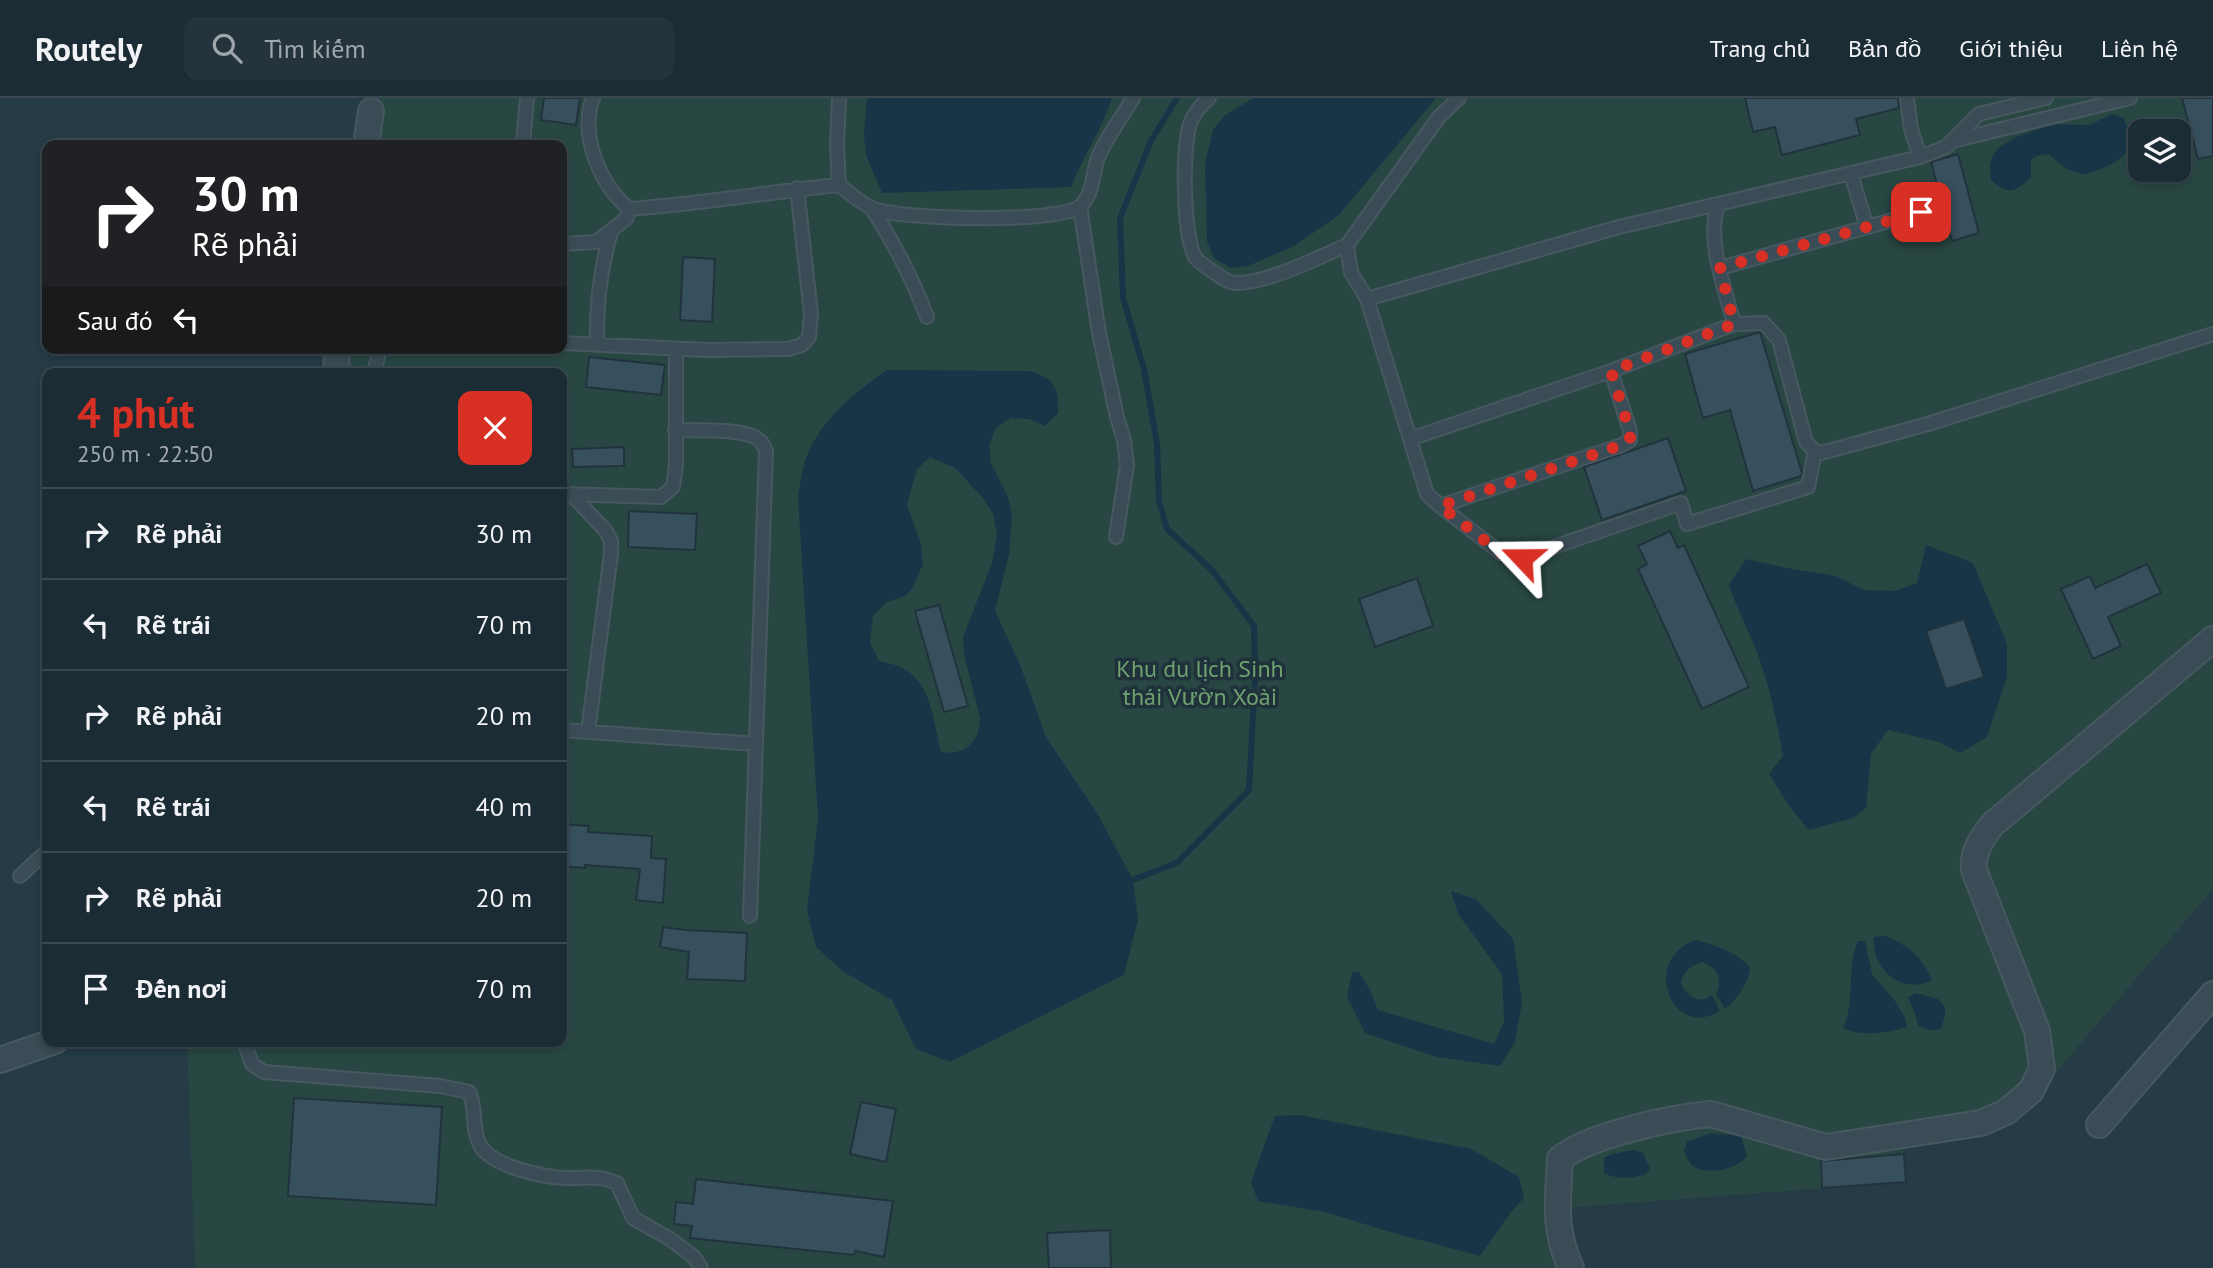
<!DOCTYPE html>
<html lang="vi">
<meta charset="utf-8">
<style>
:root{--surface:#1c2c34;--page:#25343c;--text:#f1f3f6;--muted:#a0a7ac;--line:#3a484f;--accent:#d93025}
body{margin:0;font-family:"PT Sans",sans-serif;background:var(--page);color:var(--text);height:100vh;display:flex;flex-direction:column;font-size:26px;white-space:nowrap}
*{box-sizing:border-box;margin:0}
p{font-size:23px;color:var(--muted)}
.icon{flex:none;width:38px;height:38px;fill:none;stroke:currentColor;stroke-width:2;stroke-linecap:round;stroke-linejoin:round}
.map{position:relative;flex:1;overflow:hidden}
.side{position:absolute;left:42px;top:270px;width:525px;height:679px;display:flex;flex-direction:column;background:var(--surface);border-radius:14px;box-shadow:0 4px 10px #0003,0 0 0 2px var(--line)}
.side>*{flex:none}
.top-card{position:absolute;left:42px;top:42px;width:525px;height:214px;border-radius:14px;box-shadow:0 4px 10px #0003,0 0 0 2px var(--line);background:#202124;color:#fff;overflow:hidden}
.fabs{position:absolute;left:2128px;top:21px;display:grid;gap:14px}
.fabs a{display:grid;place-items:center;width:63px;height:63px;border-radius:14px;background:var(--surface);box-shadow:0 4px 10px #0003,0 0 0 2px var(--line);font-size:35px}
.pin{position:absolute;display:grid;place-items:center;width:60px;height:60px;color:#fff;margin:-30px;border-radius:14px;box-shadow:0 4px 10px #0006}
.me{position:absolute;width:77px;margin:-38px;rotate:293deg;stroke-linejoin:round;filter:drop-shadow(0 0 5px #0008)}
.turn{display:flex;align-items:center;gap:24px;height:147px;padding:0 35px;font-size:32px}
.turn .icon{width:91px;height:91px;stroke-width:2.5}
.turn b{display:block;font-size:49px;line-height:60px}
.then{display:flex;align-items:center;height:66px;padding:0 35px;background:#0003;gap:14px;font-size:26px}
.round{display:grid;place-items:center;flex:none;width:74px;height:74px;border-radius:14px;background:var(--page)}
.headline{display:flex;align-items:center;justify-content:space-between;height:119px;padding:0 35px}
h1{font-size:42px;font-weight:700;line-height:52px;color:var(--accent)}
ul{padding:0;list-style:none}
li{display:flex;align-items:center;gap:21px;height:91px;padding:0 35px;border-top:2px solid var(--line)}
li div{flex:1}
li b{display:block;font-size:26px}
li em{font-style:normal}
header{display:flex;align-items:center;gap:42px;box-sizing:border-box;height:98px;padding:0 35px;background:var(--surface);border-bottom:2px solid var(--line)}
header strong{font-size:33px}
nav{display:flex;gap:38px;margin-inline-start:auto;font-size:24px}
.search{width:490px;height:63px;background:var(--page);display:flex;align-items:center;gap:18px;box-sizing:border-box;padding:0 24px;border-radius:14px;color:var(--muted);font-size:26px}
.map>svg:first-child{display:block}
.green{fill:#284743;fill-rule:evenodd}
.water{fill:#173546;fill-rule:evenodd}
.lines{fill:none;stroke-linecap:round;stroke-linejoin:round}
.stream{stroke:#173546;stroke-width:6}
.building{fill:#37505d;stroke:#21333d;stroke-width:2}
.lane-casing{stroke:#475861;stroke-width:16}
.street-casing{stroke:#475861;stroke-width:28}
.lane{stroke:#3a4c55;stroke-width:12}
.street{stroke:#3a4c55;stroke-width:24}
.route{stroke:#d93025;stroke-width:12;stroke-dasharray:0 21.6}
.labels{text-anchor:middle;stroke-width:7;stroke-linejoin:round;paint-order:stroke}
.park-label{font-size:24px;fill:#6ea16d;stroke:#1f313b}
</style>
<header>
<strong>Routely</strong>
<div class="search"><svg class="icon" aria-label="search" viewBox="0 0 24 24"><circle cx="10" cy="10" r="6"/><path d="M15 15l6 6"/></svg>Tìm kiếm</div>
<nav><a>Trang chủ</a><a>Bản đồ</a><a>Giới thiệu</a><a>Liên hệ</a></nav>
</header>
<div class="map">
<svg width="2213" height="1170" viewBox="0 0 2213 1170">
<rect width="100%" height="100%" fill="#253b46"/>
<!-- green -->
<path class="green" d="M379 0H2213V791L2033 1001 1903 1045 1906 1084 1551 1111 1563 1170H195L187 943H562V275H343L345 250H562V47H374L379 15ZM2140 33H2179V72H2140Z"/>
<!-- water -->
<path class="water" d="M867 0H1112C1102 31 1083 58 1071 89L882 95 866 57 864 37Z
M1254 0H1436L1339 117 1294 148 1248 168 1230 170 1214 160 1207 143 1205 66 1213 32 1225 17Z
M2112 16 2123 20C2143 57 2114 67 2083 77L2067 71 2048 56 2036 58 2031 62V79C2016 94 2008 98 1991 82L1990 67 1993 57 1999 50 2014 40 2051 26 2089 27Z
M887 272 1031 273C1055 282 1059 290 1058 315L1045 328 1029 321 1011 320 996 330 989 347 991 365 1008 399 1012 419 1009 457 995 513 1019 564 1046 639 1097 715 1133 782 1138 822 1124 877 950 964 916 951 892 902 844 874 816 849 807 812 818 720 798 399C800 389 801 377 804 366 817 325 852 296 887 272ZM930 359 955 370 984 401 993 416 997 436 992 465 963 539 964 556 980 620C980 644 964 658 941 654 934 627 932 588 906 572 899 567 888 565 879 563L870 545 873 518 887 504 905 498 912 491 923 466 921 446 907 407 917 371Z
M1926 447 1973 465 2007 546V579L1987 639 1960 655 1939 644 1888 632 1871 656 1866 710 1853 720 1809 732 1789 708 1769 676 1783 658C1777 624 1770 590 1758 557 1749 533 1737 511 1729 487L1746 461 1792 471 1836 478 1863 492 1895 493 1917 485Z
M1451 793 1476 801 1513 841 1522 904 1515 944 1500 968 1437 959 1365 935 1347 899 1352 874H1359L1370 892 1378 912 1494 946 1504 924 1502 876 1458 816Z
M1886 838C1910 849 1921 858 1932 882 1902 898 1871 871 1874 839Z
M1696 842C1714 847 1739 855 1750 870 1748 886 1737 901 1725 911L1716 896C1723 881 1718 871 1703 864 1691 867 1683 873 1681 886 1687 899 1700 907 1712 897L1720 913C1671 943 1640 860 1696 842Z
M1858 843H1865L1872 876 1895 903 1905 920 1907 929C1888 935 1861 939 1843 930 1856 901 1846 872 1858 843Z
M1916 895 1938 901 1945 909V918L1941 931 1928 932 1918 928 1916 918 1908 899Z
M1300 1017 1471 1051 1519 1079 1524 1100 1511 1114 1480 1158 1387 1133 1325 1114 1258 1103 1251 1084 1275 1018Z
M1711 1035 1741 1038 1747 1058C1738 1071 1708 1078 1693 1068 1688 1064 1687 1059 1684 1053L1687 1044Z
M1634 1052 1643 1055 1650 1071 1645 1077C1630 1080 1618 1082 1604 1075V1060L1612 1056Z"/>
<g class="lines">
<!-- stream -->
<path class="stream" d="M1133 782 1178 764 1249 692 1255 580 1254 528 1211 471 1167 431 1159 403 1157 346 1144 271 1123 200 1120 120 1151 43 1177 0"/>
</g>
<!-- building -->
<path class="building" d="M544 0H580L576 27 541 22Z
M1745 0H1898L1899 10 1856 21 1860 37 1782 57 1775 29 1753 34Z
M2182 0H2213V58L2198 61Z
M1958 56 1979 135 1952 143 1931 64Z
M683 159 715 161 712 224 680 222Z
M1760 234 1802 375 1801 378 1753 393 1730 312 1703 320 1685 256Z
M589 259 665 267 661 297 586 289Z
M1668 340 1686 393 1602 422 1584 369Z
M624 349V368L573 369 572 351Z
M629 413 697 416 695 452 628 449Z
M1670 433 1678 450 1684 447 1749 589 1702 611 1638 471 1647 466 1638 448Z
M2147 466 2161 495 2108 519 2121 548 2093 561 2061 491 2090 478 2095 490Z
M1417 480 1433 528 1375 549 1359 501Z
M939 507 968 608 944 614 915 513Z
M1964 521 1984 579 1946 591 1926 533Z
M562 726 589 728 588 734 652 738 651 760 666 761 663 805 636 802 640 771 585 767V770L562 768Z
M663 829 685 832 747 835 745 883 687 881 689 854 660 849Z
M294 1000 442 1009 436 1107 288 1098Z
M861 1004 896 1011 886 1064 850 1056Z
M1904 1056 1906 1084 1822 1090 1821 1063Z
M696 1081 893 1103 884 1159 855 1153 854 1157 690 1140 692 1128 674 1126 676 1104 693 1106Z
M1110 1132 1111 1170H1049L1047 1135Z"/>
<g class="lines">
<!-- lane casing -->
<g class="lane-casing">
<path id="lane" d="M593 0C579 38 600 86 629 111 700 106 769 94 839 87 849 94 862 107 874 111 904 122 1056 125 1079 109 1094 98 1092 75 1098 60 1106 39 1122 20 1133 0
M1209 0C1203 5 1196 13 1192 21 1181 43 1183 137 1195 159 1197 163 1224 182 1230 184 1256 191 1322 158 1347 147
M1952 43 2130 0
M523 47 527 0
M1920 59 1946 49 1979 16 2046 0
M1851 76 1867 129
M839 87 837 47 839 0
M1080 108 1099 235 1117 319 1124 342 1127 367 1116 439
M872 111C895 146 912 180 927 219
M562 146 596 144 627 120 629 111
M1720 170 1921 114
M1367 201 1619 129 1718 106
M1734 226C1725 190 1706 144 1718 106L1920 59 1911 31 1907 0
M562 245 706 252 788 251 802 247 809 239 811 216 797 90
M597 246C596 207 600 172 611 134
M1611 273 1630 333V342L1622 347 1440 408 1427 396 1410 341 1611 273 1734 226 1764 225 1779 242 1806 344 1815 353 1821 355 1928 326 2213 236
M374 275 380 250
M675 332C694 333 747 329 760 343 763 345 764 350 766 353L750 818
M1410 341 1367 201 1351 174 1347 147 1439 19 1459 0
M562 396 661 399 673 389 676 367V251
M572 397 606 433 611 443V455L588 634
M1440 408 1501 455 1522 460 1681 405 1687 426 1808 389 1815 353
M562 632 756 646
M20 778 47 753
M244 943 252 966 264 974 440 988 469 994C477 1011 471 1030 480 1047 492 1069 546 1080 569 1080 589 1080 598 1077 617 1085L633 1120 670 1141 694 1159 701 1170"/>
</g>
<!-- street casing -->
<g class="street-casing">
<path id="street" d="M366 47 371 13
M336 275 337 250
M0 962 55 943
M2099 1027 2213 896
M1571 1170C1553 1131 1558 1102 1560 1061 1588 1037 1674 1019 1711 1016L1826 1049 1981 1025 2006 1014 2031 993 2042 971 2037 933 1974 772C1972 754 1982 740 1992 727L2213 541"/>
</g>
<!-- lane -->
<use href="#lane" class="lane"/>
<!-- street -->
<use href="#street" class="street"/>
</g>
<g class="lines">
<!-- route -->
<path class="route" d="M1522 460 1501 455 1440 408 1622 347 1630 342V334L1611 273 1734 226 1720 170 1921 114"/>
</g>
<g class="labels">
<!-- park labels -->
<g class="park-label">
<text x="1200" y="579">Khu du lịch Sinh<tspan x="1200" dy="28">thái Vườn Xoài</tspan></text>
</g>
</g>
</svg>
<div class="fabs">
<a><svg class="icon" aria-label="layers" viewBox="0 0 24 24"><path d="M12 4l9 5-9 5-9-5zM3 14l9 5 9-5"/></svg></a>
</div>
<div class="pin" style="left:1921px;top:114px;background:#d93025"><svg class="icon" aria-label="arrive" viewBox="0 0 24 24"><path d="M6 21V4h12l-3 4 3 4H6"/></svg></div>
<svg class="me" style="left:1522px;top:460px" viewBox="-20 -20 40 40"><path d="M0-17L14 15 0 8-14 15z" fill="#d93025" stroke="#fff" stroke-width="4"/></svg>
<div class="top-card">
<div class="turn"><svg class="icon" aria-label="right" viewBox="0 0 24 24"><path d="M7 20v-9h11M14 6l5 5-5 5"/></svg><div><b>30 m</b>Rẽ phải</div></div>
<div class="then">Sau đó<svg class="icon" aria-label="left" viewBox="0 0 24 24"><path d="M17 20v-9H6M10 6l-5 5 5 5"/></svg></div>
</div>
<section class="side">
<div class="headline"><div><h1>4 phút</h1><p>250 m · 22:50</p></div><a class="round" style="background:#d93025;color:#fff"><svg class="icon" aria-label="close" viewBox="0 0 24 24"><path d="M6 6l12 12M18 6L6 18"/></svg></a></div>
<ul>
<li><svg class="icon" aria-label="right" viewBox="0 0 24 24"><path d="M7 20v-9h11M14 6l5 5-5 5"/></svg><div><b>Rẽ phải</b></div><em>30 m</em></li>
<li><svg class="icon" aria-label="left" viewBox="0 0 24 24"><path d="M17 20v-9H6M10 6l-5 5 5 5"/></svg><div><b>Rẽ trái</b></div><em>70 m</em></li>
<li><svg class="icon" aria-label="right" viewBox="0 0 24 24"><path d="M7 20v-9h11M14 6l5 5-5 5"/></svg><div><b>Rẽ phải</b></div><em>20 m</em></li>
<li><svg class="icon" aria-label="left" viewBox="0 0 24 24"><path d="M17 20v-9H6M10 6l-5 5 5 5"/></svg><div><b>Rẽ trái</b></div><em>40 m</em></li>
<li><svg class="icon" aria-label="right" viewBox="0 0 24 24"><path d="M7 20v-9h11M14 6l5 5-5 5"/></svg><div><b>Rẽ phải</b></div><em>20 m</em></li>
<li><svg class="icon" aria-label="arrive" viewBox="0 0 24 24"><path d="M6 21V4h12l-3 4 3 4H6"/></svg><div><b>Đến nơi</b></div><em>70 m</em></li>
</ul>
</section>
</div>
